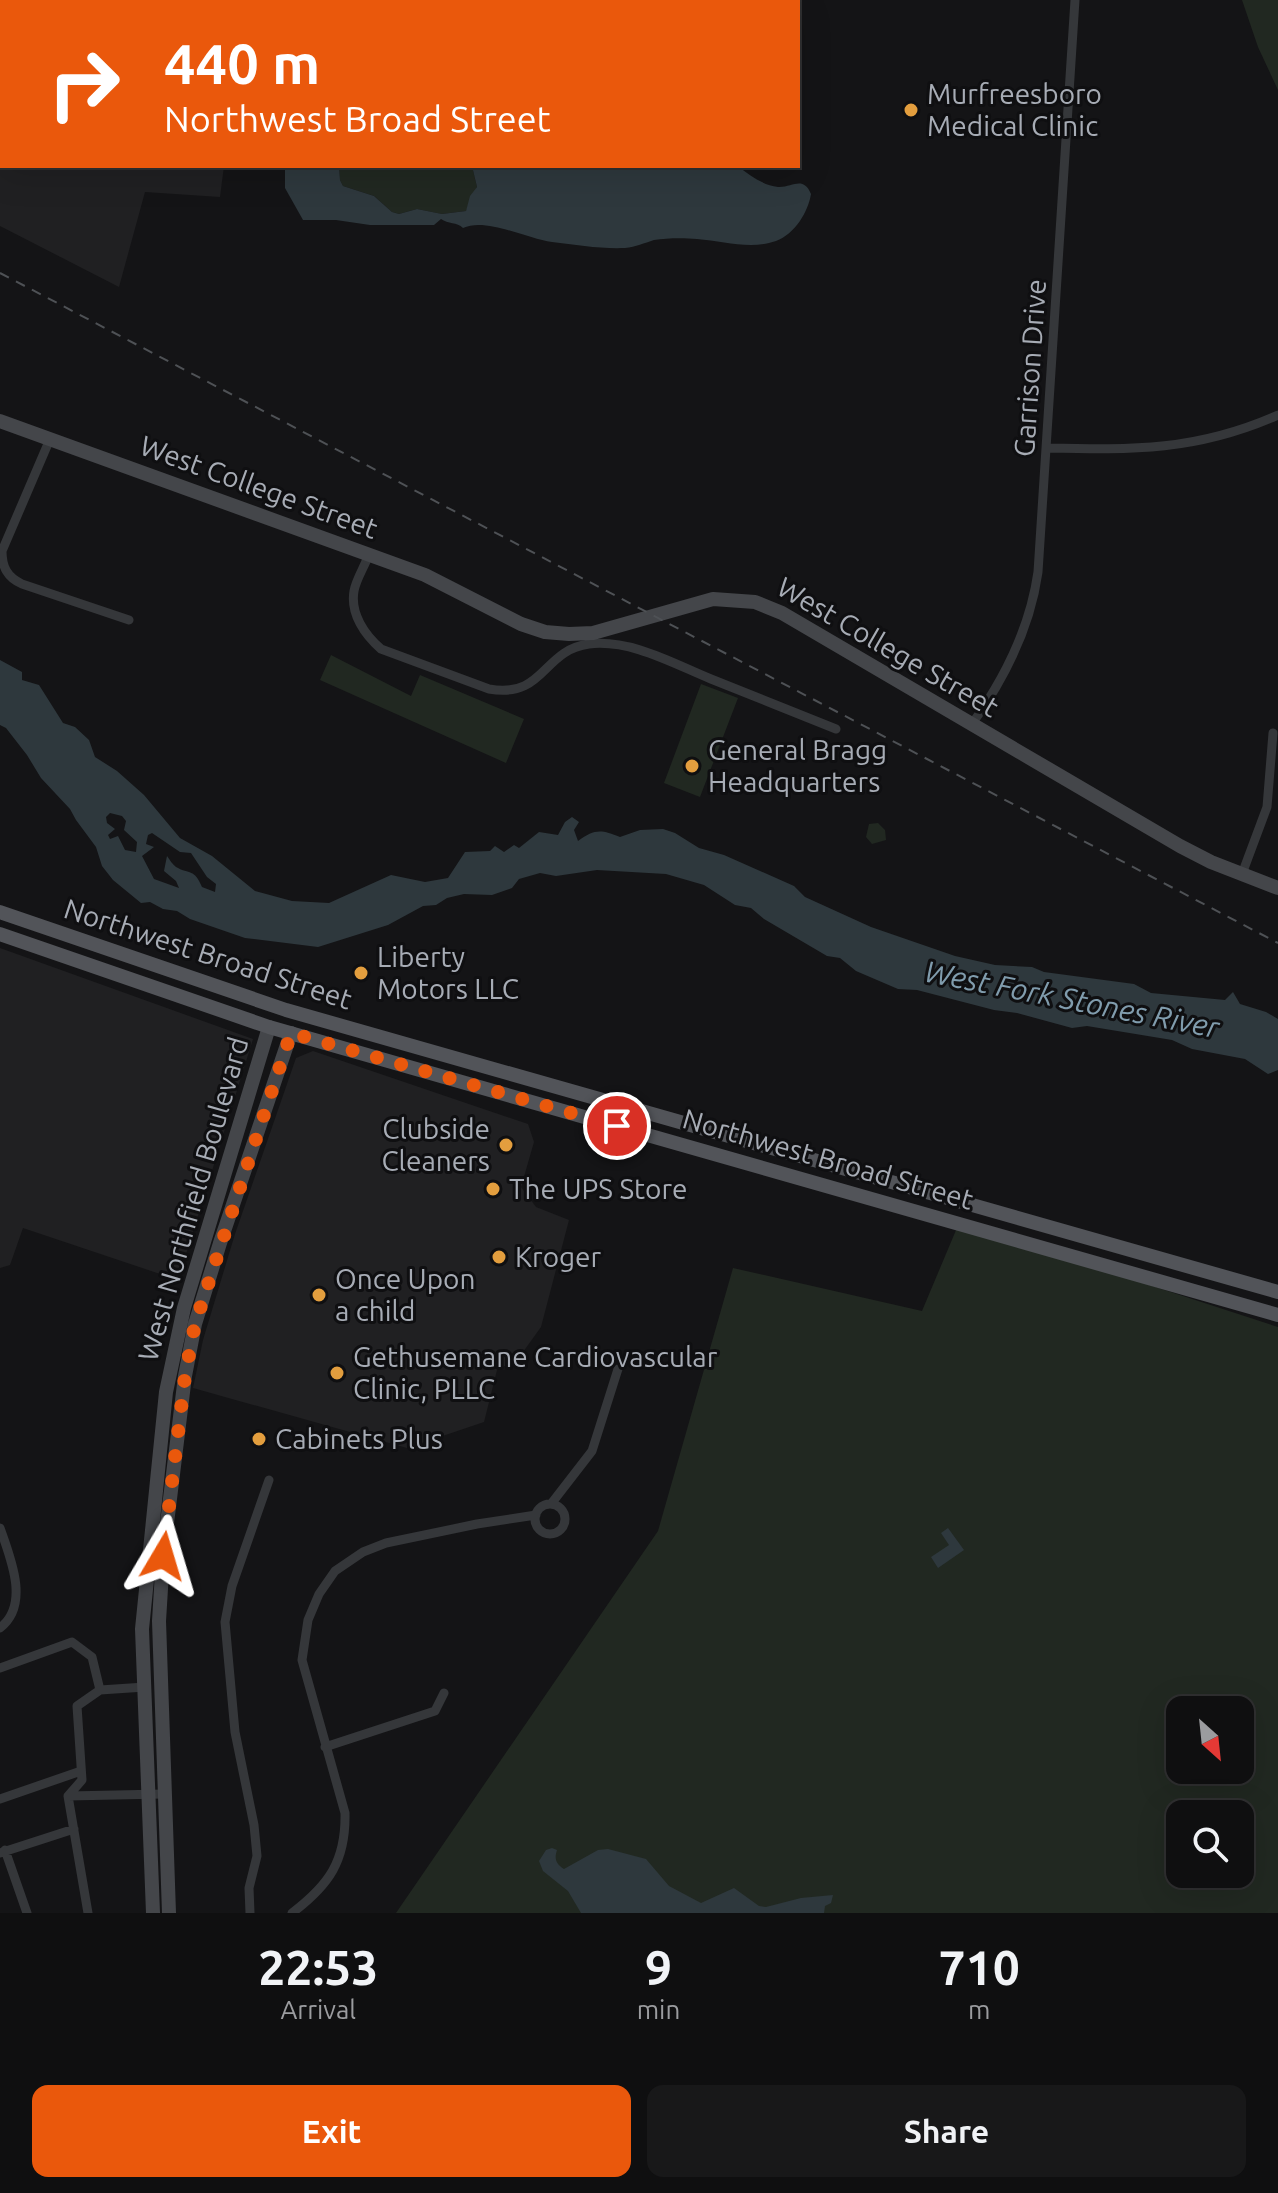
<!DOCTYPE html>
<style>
:root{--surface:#0f0f10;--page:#181819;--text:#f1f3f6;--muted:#9b9c9f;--line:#2f2f30;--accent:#ea580c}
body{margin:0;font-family:Ubuntu,sans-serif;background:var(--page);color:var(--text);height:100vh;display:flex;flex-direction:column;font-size:30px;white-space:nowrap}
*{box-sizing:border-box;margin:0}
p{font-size:26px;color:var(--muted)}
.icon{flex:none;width:44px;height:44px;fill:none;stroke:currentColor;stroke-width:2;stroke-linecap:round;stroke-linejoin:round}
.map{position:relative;height:1913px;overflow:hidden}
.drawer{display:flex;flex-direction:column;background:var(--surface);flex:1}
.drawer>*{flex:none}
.top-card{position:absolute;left:0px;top:0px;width:800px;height:168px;box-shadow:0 8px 32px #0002,0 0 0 2px var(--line);background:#ea580c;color:#fff;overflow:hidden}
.needle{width:52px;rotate:153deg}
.controls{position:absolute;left:1166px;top:1696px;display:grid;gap:16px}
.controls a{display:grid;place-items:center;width:88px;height:88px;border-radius:16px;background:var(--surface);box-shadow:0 8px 32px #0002,0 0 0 2px var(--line);font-size:40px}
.pin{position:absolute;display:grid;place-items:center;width:68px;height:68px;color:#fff;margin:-34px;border:4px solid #fff;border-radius:50%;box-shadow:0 2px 8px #0007}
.me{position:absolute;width:88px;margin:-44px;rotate:7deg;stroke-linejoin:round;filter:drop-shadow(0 0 6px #0008)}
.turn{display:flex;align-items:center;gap:28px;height:168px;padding:0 32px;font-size:36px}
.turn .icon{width:104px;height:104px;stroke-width:2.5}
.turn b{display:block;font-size:56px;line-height:68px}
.eta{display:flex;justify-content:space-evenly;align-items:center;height:136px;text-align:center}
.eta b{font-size:48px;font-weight:600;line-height:56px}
.primary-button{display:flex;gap:16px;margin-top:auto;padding:16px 32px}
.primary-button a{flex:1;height:92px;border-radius:16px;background:var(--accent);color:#fff;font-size:32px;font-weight:600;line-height:92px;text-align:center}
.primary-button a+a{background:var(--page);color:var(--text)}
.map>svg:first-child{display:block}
.built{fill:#202022}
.green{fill:#212821;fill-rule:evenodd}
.water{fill:#2e383d;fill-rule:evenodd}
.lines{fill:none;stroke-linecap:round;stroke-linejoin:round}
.street{stroke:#35373a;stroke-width:9}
.secondary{stroke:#44464a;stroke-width:14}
.primary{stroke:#525459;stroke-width:14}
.rail{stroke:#4e5155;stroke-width:2;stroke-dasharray:10 8;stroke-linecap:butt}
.route{stroke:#ea580c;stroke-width:14;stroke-dasharray:0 25.2}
.poi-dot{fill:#e39e3e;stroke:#0f0f11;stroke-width:3}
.labels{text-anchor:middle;stroke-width:6;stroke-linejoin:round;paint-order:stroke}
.poi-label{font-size:28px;fill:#a7acb5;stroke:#0f0f11;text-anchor:start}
.street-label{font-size:28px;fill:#a7acb5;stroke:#0f0f11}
.water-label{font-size:30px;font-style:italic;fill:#809cad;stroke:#0f0f11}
</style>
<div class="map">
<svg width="1278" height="1913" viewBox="0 0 1278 1913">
<rect width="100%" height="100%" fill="#141416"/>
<!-- built -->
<path class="built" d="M0 0H244L2 2V166H224L220 197 145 192 119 287 0 226Z
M0 948 253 1039 178 1280 23 1228 10 1265 0 1268Z
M313 1051 528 1124 534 1142 521 1187 536 1207 569 1220 541 1327 518 1359 497 1370 484 1422 407 1448 193 1388 203 1340 235 1234 296 1058Z"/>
<!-- green -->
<path class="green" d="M1242 0H1278V90L1258 47Z
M339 166H472L477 187 466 211 442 214 417 209 399 214 392 212 374 196 343 186 340 180Z
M331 655 411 696 420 675 524 719 506 763 320 680Z
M701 684 738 698 700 797 664 783Z
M878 823 885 830 886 840 872 844 866 837 869 824Z
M959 1223 1278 1327V1913H396L658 1531 733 1268 922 1311ZM1180 1710H1240V1770H1180ZM1180 1814H1240V1874H1180Z"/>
<!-- water -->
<path class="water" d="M285 166H339L340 180 343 186 374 196 392 212 399 214 417 209 442 214 466 211 470 196 477 187 472 166H738C749 175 762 185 778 187 792 188 803 175 811 194 808 212 795 234 776 241 750 250 724 241 697 239 684 238 667 238 654 240 644 243 636 247 625 248 601 249 576 245 552 242 527 239 486 217 463 228 457 222 448 224 441 219L434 225H370L336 220H303L285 188Z
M0 660 22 672V680L39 685 63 723 75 727 89 740 95 757 117 771 144 795 180 838 212 856 255 891 292 901 329 903 391 875 425 882 448 878 465 852 490 851 495 846 504 852 514 845 519 848 539 832 558 835 565 822 572 817 579 822 574 830 578 841C594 829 601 829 620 837L640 830 663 829 675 833 699 848 724 855 794 886 805 897 871 927 955 956 995 965 1032 967 1044 972 1134 984 1151 993 1225 1000 1233 992 1240 1004 1266 1012 1278 1019V1070L1268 1074 1245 1059 1192 1049 1172 1040 1087 1026 1072 1028 1017 1013 994 1010 917 990 898 989 856 971 840 958 827 956 764 919 751 908 735 905 704 885 666 874 597 870 556 876 540 873 519 879 512 888 492 895 464 894 447 898 436 905 423 906 388 925 318 947 245 938 190 919 177 911 163 909 150 902 141 903 113 880 102 866 96 847 76 820 70 809 41 778 27 755 6 728 0 725ZM110 813 122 816 126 821 124 830 137 842 136 852 125 850 118 836 110 839 108 835 115 829 107 823 106 817ZM152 833 180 852 191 853 207 877 216 884 215 892 202 887C194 868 190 875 176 867 172 864 170 860 167 856L164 871 176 881 179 888 154 879 142 856 154 847 146 844 148 835Z
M948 1528 964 1550 938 1568 931 1557 949 1545 941 1533Z
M552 1848 557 1850C554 1859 556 1864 564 1869L598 1850 608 1849 646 1859 669 1886 701 1903 734 1888 759 1906 766 1907 801 1898 833 1895 831 1903 825 1906 824 1913H581L568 1891 543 1871 539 1861 546 1850Z"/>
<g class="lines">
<!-- street -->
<path class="street" d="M632 0 649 2
M50 439 2 551C2 567 7 577 22 584L129 620
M1047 448C1133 450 1197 451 1278 415
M369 554C365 566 356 579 354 591 350 614 365 635 381 649L489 689C545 699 542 650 589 644 631 639 674 664 711 679 753 696 794 712 836 729
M972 724C1005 678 1030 629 1038 572L1075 0
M1242 874 1267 807 1273 733
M551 1504 592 1451 618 1369
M535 1519a15 15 0 1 1 30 0a15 15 0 1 1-30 0Z
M0 1528C11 1559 30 1605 0 1628
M0 1668 72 1642 92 1657 100 1690
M325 1747 435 1711 444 1693
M68 1796 163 1794
M0 1799 81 1771
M5 1850 27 1913
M0 1853 74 1829
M88 1913 68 1796 82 1780 77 1706 100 1690 145 1687
M250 1913 249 1888 257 1856 254 1825 235 1732 225 1622 232 1586 269 1480
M292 1913C329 1885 346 1861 345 1813L302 1660 308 1620 319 1594 335 1571 363 1552 386 1543 477 1524 536 1515"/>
<!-- secondary -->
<path class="secondary" d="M0 421 425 575 521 624 545 632 569 634 593 633 713 599 755 602 782 613 1180 846 1211 862 1278 888
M153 1913 142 1629 166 1392 184 1308 269 1027
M169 1913 159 1621 163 1556 185 1376 195 1324 220 1243 291 1033"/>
<!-- primary -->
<path class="primary" d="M0 912 286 1010 1278 1292
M0 934 269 1027 1278 1315"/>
<!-- rail -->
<path class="rail" d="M0 273 1278 943"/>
</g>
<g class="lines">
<!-- route -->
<path class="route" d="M163 1556 185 1376 195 1324 291 1033 617 1126"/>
</g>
<!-- markers -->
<g class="poi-dot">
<circle cx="911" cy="110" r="8"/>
<circle cx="692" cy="766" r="8"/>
<circle cx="361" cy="973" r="8"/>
<circle cx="506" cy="1145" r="8"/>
<circle cx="493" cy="1189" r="8"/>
<circle cx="499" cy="1257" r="8"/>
<circle cx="319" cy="1295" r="8"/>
<circle cx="337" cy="1373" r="8"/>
<circle cx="259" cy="1439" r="8"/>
</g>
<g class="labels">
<!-- poi labels -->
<g class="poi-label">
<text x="927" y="104">Murfreesboro<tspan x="927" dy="32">Medical Clinic</tspan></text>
<text x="708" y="760">General Bragg<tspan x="708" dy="32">Headquarters</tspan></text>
<text x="377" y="967">Liberty<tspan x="377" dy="32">Motors LLC</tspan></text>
<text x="490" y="1139" text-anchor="end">Clubside<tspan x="490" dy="32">Cleaners</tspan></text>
<text x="509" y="1199">The UPS Store</text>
<text x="515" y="1267">Kroger</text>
<text x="335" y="1289">Once Upon<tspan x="335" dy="32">a child</tspan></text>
<text x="353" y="1367">Gethusemane Cardiovascular<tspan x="353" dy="32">Clinic, PLLC</tspan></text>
<text x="275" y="1449">Cabinets Plus</text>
</g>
<!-- street labels -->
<g class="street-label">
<text transform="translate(1030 368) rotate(-86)" y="10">Garrison Drive</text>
<text transform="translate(259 487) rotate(20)" y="10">West College Street</text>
<text transform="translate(888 647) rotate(30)" y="10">West College Street</text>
<text transform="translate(208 954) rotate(18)" y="10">Northwest Broad Street</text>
<text transform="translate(828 1159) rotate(16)" y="10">Northwest Broad Street</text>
<text transform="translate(193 1199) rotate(-74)" y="10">West Northfield Boulevard</text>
</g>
<!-- water labels -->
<g class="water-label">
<text transform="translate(1072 1000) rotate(11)" y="10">West Fork Stones River</text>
</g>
</g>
</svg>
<div class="controls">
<a><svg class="needle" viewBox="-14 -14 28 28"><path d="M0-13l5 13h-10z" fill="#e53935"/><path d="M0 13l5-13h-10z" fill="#9b9c9f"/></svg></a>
<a><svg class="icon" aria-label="search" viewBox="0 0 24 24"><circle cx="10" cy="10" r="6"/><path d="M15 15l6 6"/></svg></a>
</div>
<div class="pin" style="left:617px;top:1126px;background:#d93025"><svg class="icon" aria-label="arrive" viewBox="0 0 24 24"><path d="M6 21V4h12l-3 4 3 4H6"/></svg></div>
<svg class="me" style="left:163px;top:1556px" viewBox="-20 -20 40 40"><path d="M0-17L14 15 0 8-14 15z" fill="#ea580c" stroke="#fff" stroke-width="4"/></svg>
<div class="top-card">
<div class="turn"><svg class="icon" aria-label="right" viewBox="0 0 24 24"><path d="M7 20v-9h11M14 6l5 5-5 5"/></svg><div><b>440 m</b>Northwest Broad Street</div></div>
</div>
</div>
<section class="drawer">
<div class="eta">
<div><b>22:53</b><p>Arrival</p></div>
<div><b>9</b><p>min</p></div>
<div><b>710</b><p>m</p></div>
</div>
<div class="primary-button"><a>Exit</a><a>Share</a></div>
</section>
